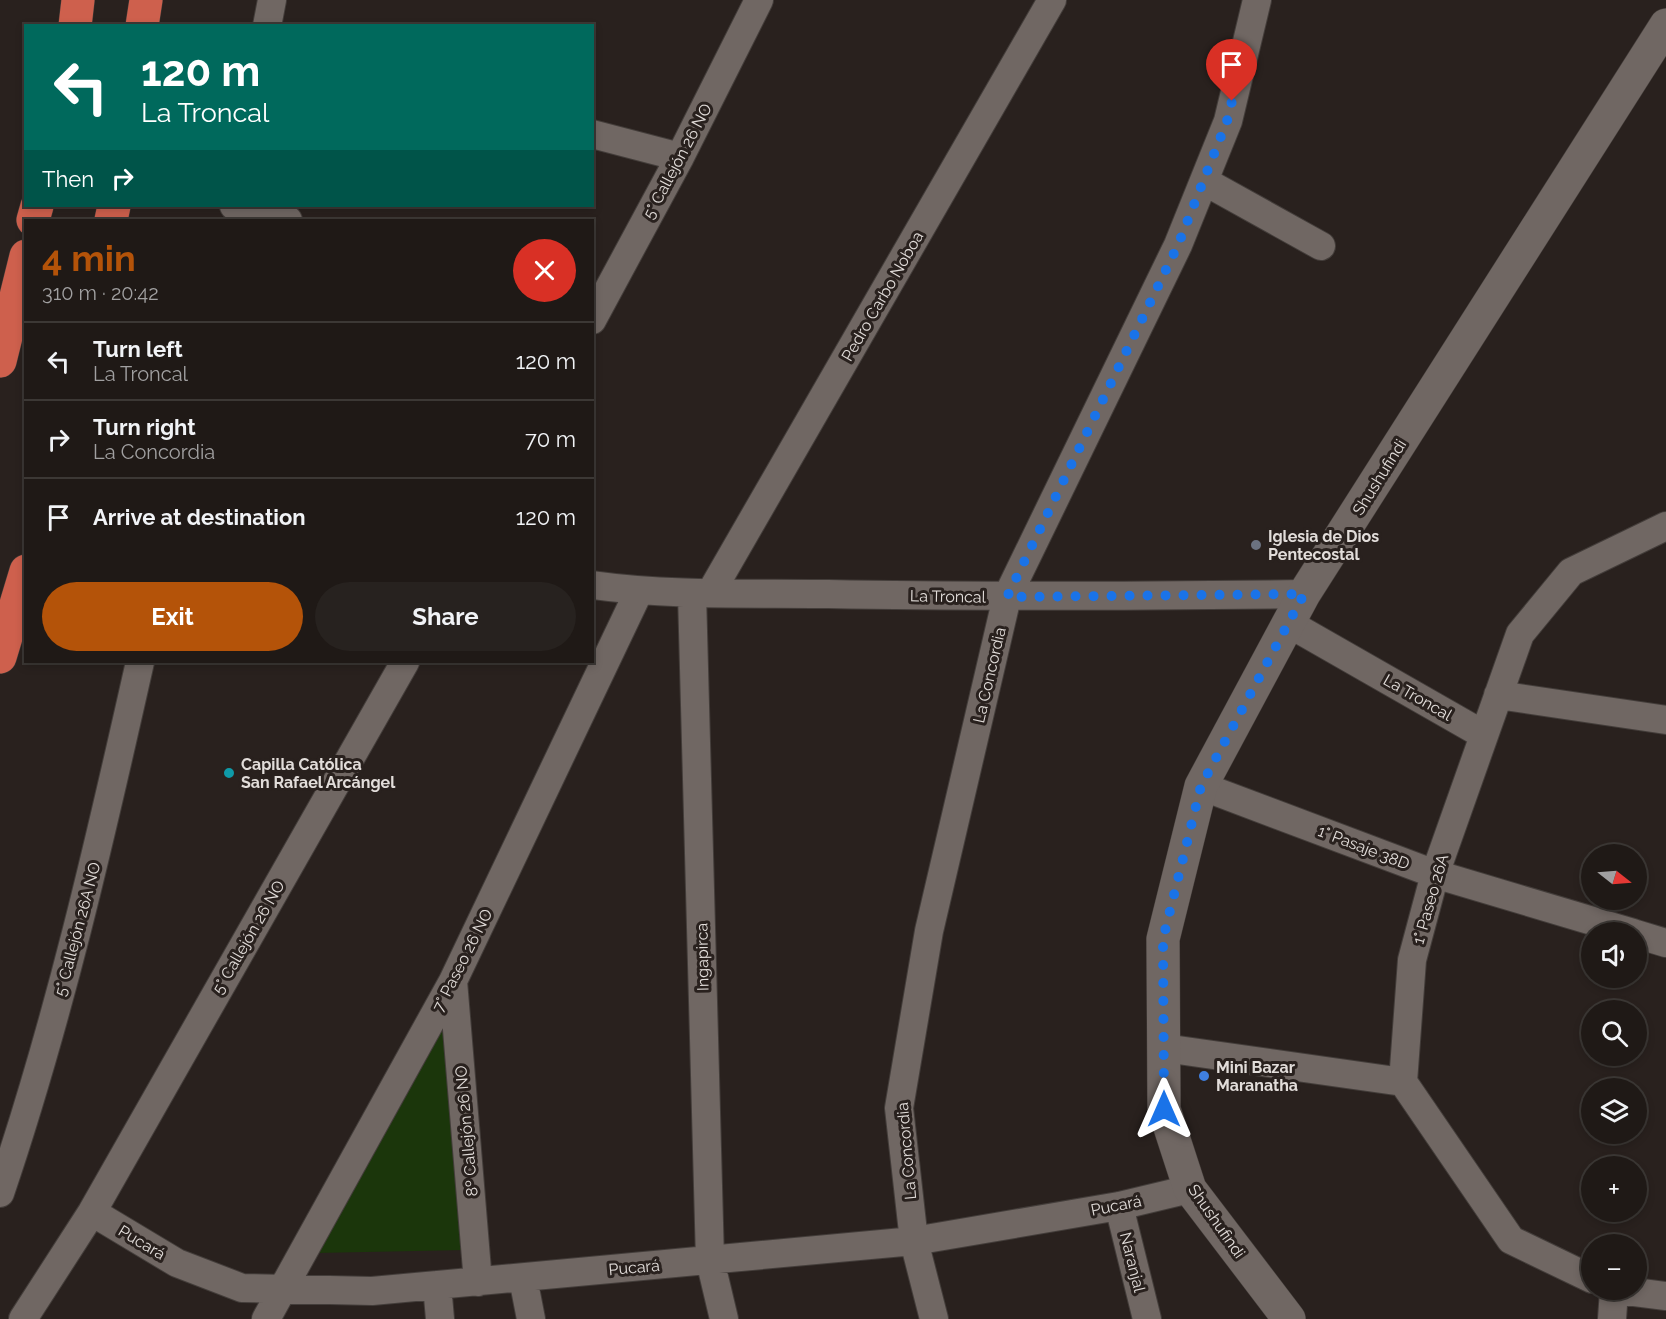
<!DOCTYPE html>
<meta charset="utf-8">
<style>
:root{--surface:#1f1916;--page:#27221f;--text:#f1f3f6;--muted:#a1a0a1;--line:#3c3835;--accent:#b45309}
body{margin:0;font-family:Raleway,sans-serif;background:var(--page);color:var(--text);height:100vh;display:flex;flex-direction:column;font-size:22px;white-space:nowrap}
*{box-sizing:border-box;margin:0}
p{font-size:20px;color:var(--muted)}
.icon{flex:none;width:33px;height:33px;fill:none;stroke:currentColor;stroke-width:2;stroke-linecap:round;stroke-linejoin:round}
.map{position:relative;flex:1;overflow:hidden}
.sheet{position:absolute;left:24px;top:219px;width:570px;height:444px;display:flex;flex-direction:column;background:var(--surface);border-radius:0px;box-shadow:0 3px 9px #0003,0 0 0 2px var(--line)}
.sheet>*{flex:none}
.guide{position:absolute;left:24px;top:24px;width:570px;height:183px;border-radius:0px;box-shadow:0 3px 9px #0003,0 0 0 2px var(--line);background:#00695c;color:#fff;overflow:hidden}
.needle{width:39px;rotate:107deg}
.buttons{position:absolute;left:1581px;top:844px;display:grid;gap:12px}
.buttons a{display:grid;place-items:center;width:66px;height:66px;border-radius:50%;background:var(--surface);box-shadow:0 3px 9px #0003,0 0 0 2px var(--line);font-size:30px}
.pin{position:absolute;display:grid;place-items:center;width:51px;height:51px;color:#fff;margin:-62px -26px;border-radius:50% 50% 50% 0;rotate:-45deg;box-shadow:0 0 6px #0007}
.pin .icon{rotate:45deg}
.me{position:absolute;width:66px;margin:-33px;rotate:0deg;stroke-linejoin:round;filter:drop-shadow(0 0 4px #0008)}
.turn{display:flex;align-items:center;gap:21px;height:126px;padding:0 18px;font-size:27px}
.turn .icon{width:78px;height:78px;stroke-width:2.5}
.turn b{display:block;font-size:42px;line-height:51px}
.then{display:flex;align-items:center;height:57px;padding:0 18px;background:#0003;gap:12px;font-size:22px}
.round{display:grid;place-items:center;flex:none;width:63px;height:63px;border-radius:32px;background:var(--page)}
.overview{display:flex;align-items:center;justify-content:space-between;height:102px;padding:0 18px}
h1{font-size:36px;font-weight:700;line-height:45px;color:var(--accent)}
.action{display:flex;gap:12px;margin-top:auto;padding:12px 18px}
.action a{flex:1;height:69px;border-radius:36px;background:var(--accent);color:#fff;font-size:24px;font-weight:700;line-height:69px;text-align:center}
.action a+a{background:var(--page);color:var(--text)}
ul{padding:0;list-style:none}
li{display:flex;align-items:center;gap:18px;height:78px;padding:0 18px;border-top:2px solid var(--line)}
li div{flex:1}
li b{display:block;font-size:22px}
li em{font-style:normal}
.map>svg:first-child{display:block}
.green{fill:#1b360b}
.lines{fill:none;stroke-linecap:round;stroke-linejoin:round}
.street-casing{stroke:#433d3a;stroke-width:30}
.secondary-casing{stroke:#433d3a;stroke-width:34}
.highway-casing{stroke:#433d3a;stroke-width:34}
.street{stroke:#706763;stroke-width:28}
.secondary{stroke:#706763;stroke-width:33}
.highway{stroke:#ce604d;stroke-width:33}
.route{stroke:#1a73e8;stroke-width:10;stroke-dasharray:0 18}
.worship-dot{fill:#6b7280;stroke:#29211e;stroke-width:2}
.culture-dot{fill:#0f9aa8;stroke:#29211e;stroke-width:2}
.shop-dot{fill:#3f7fe0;stroke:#29211e;stroke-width:2}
.labels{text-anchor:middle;stroke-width:6;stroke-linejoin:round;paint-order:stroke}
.street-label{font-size:16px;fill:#e2ddda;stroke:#29211e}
.poi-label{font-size:16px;font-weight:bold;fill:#e2ddda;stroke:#29211e;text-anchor:start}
</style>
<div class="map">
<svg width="1666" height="1319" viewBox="0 0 1666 1319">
<rect width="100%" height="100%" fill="#29211e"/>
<!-- green -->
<path class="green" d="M448 1007 465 1250 316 1253Z"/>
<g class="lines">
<!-- street casing -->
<g class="street-casing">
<path id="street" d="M267 26 272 0
M592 134 680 157
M1204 181 1321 246
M234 206 288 220
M592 320 680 157 759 0
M592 585C671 596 749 593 828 594 987 597 1145 596 1304 594
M711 592 1052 0
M692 594 710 1260 724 1319
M1288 623 1484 735
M1498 695 1666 720
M1201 786 1435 874 1633 933
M1636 934 1666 943
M453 981 478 1282
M1164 1048 1403 1082
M0 1193C59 1019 100 840 140 662
M1119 1206 1147 1319
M92 1212 177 1263 242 1288 372 1291 914 1241 1119 1206 1190 1189
M523 1278 531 1319
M1592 1279 1511 1240 1403 1082 1412 960 1435 874 1520 634 1571 572 1666 526
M437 1285 440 1319
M1619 1290 1666 1296
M23 1319 92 1212 405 662
M266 1319 453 981 639 591
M934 1319 914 1241 899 1108 929 931 1007 597 1178 245 1228 121 1257 0
M1612 1319 1614 1290"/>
</g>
<!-- secondary casing -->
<g class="secondary-casing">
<path id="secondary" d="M1289 1319 1190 1189 1164 1109 1163 939 1201 786 1304 594 1666 25"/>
</g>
<!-- highway casing -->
<g class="highway-casing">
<path id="highway" d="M75 26 78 0
M142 26 146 0
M33 220 37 206
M111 220 114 206
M0 361 26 256
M0 657 26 571"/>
</g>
<!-- street -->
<use href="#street" class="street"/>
<!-- secondary -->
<use href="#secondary" class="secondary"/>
<!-- highway -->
<use href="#highway" class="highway"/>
</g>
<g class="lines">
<!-- route -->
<path class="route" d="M1164 1109 1163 939 1201 786 1304 594 1007 597 1178 245 1227 121 1232 101"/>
</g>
<!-- markers -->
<circle class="worship-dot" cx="1256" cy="545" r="6"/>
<circle class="culture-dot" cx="229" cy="773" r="6"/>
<circle class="shop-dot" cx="1204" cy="1076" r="6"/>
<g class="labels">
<!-- street labels -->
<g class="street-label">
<text transform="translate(677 161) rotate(-62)" y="6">5° Callejón 26 NO</text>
<text transform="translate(882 296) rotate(-60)" y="6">Pedro Carbo Noboa</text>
<text transform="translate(1379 477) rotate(-58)" y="6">Shushufindi</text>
<text transform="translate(948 596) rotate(1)" y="6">La Troncal</text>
<text transform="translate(989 675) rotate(-77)" y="6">La Concordia</text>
<text transform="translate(1418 697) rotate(30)" y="6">La Troncal</text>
<text transform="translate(1364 847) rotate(21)" y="6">1° Pasaje 38D</text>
<text transform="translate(1430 899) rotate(-74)" y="6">1° Paseo 26A</text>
<text transform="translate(77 929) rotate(-75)" y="6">5° Callejón 26A NO</text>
<text transform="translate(248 937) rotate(-60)" y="6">5° Callejón 26 NO</text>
<text transform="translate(702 957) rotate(-91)" y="6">Ingapirca</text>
<text transform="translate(462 960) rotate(-63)" y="6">7° Paseo 26 NO</text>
<text transform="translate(466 1131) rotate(-95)" y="6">8º Callejón 26 NO</text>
<text transform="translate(906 1151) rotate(-95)" y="6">La Concordia</text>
<text transform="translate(1116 1205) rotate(-11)" y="6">Pucará</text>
<text transform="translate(1217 1221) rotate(55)" y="6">Shushufindi</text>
<text transform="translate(142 1242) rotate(31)" y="6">Pucará</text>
<text transform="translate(1133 1262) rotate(76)" y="6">Naranjal</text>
<text transform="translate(634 1267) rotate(-5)" y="6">Pucará</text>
</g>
<!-- poi labels -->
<g class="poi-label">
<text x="1268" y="542">Iglesia de Dios<tspan x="1268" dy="18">Pentecostal</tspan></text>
<text x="241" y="770">Capilla Católica<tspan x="241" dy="18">San Rafael Arcángel</tspan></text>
<text x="1216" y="1073">Mini Bazar<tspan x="1216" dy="18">Maranatha</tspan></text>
</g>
</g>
</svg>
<div class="buttons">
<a><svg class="needle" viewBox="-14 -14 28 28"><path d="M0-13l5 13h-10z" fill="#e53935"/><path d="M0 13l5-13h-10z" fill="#a1a0a1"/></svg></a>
<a><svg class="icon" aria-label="sound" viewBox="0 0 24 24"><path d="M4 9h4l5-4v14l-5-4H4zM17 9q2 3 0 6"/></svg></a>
<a><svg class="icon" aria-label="search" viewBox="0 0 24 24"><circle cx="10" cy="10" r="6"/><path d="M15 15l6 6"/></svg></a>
<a><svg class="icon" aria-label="layers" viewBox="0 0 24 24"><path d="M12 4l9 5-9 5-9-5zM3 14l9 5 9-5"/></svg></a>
<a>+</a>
<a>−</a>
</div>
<div class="pin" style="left:1232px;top:101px;background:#d93025"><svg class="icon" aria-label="arrive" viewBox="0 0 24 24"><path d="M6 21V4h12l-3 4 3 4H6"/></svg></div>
<svg class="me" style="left:1164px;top:1109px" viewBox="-20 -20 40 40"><path d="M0-17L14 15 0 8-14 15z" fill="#1a73e8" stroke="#fff" stroke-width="4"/></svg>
<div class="guide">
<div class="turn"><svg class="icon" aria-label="left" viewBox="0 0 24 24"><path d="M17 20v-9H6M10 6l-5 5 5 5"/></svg><div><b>120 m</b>La Troncal</div></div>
<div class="then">Then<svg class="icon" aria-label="right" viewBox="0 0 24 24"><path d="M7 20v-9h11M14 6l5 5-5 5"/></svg></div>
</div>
<section class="sheet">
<div class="overview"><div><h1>4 min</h1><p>310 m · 20:42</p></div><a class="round" style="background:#d93025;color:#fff"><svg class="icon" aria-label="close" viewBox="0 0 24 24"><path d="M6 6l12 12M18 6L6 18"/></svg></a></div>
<ul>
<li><svg class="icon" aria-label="left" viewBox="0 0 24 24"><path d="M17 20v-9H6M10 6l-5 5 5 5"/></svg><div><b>Turn left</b><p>La Troncal</p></div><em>120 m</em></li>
<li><svg class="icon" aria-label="right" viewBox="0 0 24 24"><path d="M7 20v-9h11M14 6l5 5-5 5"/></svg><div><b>Turn right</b><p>La Concordia</p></div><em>70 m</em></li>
<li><svg class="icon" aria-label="arrive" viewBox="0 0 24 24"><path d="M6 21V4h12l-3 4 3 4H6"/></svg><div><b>Arrive at destination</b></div><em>120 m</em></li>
</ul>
<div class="action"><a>Exit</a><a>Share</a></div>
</section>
</div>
